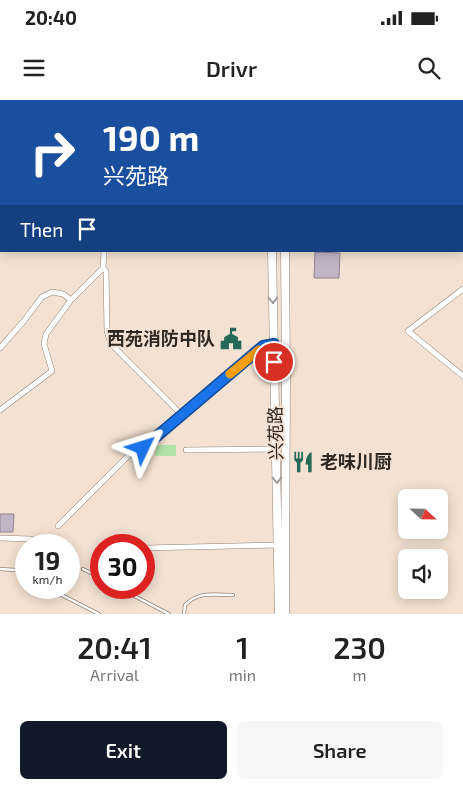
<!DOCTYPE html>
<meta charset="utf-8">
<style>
:root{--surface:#fff;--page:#f6f6f6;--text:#222;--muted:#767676;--accent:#111827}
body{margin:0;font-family:"Exo 2","Noto Sans SC",sans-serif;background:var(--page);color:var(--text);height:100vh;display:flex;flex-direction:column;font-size:19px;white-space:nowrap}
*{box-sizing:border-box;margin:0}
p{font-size:16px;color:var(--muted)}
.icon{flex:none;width:28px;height:28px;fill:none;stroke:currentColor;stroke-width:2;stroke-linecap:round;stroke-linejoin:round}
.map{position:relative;height:514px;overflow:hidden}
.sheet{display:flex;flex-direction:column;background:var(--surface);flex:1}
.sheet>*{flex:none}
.guide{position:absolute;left:0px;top:0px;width:464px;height:152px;box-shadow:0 2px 12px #0003;background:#1a4fa0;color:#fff;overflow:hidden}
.needle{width:32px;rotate:112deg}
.tools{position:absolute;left:398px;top:389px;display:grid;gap:10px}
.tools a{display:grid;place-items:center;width:50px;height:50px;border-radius:8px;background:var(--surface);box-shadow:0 2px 12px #0003;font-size:25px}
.speed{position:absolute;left:15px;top:434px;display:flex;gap:10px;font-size:25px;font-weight:700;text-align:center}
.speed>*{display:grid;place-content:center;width:65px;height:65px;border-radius:50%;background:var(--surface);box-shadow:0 2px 12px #0003;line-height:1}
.speed small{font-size:12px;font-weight:400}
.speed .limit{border:8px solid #d22;background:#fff;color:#111}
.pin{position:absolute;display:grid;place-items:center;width:42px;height:42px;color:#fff;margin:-21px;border:2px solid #fff;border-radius:50%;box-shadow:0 1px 5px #0007}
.me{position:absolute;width:55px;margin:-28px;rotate:49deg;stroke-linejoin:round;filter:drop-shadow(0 0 4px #0008)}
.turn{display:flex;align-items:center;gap:18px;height:105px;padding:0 20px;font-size:22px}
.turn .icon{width:65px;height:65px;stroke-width:2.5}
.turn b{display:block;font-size:35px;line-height:42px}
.then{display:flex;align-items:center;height:48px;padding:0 20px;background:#0003;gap:10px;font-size:19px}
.eta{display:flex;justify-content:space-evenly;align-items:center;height:85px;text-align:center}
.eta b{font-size:30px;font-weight:600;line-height:35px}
.action{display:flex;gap:10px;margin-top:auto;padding:10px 20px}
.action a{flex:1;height:58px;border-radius:8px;background:var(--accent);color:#fff;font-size:20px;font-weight:600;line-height:58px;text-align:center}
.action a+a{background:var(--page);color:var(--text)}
.status{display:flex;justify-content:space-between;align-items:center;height:35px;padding:0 25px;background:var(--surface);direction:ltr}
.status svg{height:14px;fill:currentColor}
header{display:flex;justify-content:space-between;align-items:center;height:65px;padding:0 20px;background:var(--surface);font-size:22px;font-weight:600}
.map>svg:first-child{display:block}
.green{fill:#b1e3a9}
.building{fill:#c1b4c5;stroke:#908494}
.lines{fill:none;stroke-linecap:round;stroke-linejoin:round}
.service-casing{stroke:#918274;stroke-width:4}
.minor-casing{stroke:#918274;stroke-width:6}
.secondary-casing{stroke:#918274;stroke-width:9}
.primary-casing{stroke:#918274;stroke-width:10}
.path{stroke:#a09489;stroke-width:1;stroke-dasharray:4 4;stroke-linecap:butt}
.service{stroke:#fff;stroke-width:2.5}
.minor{stroke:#fff;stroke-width:5}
.secondary{stroke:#fff;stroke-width:8}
.primary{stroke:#fff;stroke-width:9}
.oneway{stroke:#a19e9c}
.route-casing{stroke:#114b97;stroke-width:12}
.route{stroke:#1a73e8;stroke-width:9}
.slow{stroke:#f59e0b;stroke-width:9}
.labels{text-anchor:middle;stroke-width:4;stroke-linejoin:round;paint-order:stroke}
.poi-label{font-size:18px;font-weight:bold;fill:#2f2823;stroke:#f3e2d3;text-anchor:end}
.street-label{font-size:18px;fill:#2f2823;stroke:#f3e2d3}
</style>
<div class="status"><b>20:40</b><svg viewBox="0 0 49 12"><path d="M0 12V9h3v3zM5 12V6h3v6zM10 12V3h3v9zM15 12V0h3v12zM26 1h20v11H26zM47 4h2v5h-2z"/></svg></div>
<header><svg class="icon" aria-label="menu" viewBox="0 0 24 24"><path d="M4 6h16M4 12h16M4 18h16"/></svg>Drivr<svg class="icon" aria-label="search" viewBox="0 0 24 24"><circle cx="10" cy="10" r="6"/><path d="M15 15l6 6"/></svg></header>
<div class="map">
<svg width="463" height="514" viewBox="0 0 463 514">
<rect width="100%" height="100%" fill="#f3e2d3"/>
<!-- green -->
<path class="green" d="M156 345H176V356H155Z"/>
<!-- building -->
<path class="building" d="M315 152 340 153 339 178H314Z
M0 414H14L13 432H0Z"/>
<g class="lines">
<!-- service casing -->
<g class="service-casing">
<path id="service" d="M332 0 334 1
M0 469 16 470 26 476
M83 469 101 478
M48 488 99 514
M119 488 169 514
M184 514 185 505C199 491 213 495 233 495"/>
</g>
<!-- minor casing -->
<g class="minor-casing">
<path id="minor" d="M312 1 313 0
M438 1 440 0
M103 168 106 171 107 231 111 244 182 315
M463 189 408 231 463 276
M0 248 23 222 42 197 52 192 63 194 71 200 103 168 104 151
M0 310 52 271 44 244 46 234 71 200
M186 350 277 349
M58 426 132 352 143 348 263 246 274 245
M0 438 31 439
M144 448 279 445"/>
</g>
<!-- secondary casing -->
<g class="secondary-casing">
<path id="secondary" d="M283 0V1
M273 1V0
M272 151 279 514
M285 151 286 276 285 514"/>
</g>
<!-- primary casing -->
<g class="primary-casing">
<path id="primary" d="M462 91H463
M462 101 463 100
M0 115 1 114
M0 125H1"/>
</g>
<!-- path -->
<path class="path" d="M0 106H1
M0 134 1 133"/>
<!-- service -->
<use href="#service" class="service"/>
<!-- minor -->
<use href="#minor" class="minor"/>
<!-- secondary -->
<use href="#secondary" class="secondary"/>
<!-- primary -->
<use href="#primary" class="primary"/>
</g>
<!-- one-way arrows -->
<defs><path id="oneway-chevron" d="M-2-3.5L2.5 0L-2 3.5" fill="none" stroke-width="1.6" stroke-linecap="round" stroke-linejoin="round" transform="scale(1.25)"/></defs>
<g class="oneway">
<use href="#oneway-chevron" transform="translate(273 200) rotate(89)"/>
<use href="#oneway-chevron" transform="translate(277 380) rotate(89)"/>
</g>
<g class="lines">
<!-- route casing -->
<g class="route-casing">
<path id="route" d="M143 348 263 246 274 244V262"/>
</g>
<!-- route -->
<use href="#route" class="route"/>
<!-- slow -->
<path class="slow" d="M230 274 259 250"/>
</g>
<!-- icons -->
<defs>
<g id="civic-bare" transform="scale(1.725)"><path d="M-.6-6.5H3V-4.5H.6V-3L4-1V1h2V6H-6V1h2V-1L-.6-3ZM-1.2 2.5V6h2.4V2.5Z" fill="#256858" stroke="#f3e2d3" stroke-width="2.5" paint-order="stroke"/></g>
<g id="restaurant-bare" transform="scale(1.725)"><path d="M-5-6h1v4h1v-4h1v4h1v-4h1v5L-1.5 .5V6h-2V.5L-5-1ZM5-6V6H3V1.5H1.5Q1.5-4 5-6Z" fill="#256858" stroke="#f3e2d3" stroke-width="2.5" paint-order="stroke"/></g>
</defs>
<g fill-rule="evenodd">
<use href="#civic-bare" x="231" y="239"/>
<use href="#restaurant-bare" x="303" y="362"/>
</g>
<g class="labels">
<!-- poi labels -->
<g class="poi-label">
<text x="215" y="245">西苑消防中队</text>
<text x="320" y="368" text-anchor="start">老味川厨</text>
</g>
<!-- street labels -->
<g class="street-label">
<text transform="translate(276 333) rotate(-91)" y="6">兴苑路</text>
</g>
</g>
</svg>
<div class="tools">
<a><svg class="needle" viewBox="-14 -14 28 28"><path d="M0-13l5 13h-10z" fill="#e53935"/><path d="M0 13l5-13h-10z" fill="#767676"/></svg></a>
<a><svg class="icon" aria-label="sound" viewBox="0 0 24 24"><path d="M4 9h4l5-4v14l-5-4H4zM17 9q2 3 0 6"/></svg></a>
</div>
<div class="speed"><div>19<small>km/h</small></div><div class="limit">30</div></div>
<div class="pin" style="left:274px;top:262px;background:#d93025"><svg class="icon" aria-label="arrive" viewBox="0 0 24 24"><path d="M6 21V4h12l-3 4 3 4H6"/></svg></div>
<svg class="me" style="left:143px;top:348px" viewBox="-20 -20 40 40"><path d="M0-17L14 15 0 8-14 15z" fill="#1a73e8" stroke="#fff" stroke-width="4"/></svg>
<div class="guide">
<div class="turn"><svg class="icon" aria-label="right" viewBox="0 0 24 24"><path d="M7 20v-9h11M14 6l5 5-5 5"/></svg><div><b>190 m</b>兴苑路</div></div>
<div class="then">Then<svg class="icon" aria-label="arrive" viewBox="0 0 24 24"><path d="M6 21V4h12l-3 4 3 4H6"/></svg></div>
</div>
</div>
<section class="sheet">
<div class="eta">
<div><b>20:41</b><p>Arrival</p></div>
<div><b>1</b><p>min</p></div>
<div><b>230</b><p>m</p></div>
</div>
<div class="action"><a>Exit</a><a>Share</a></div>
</section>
